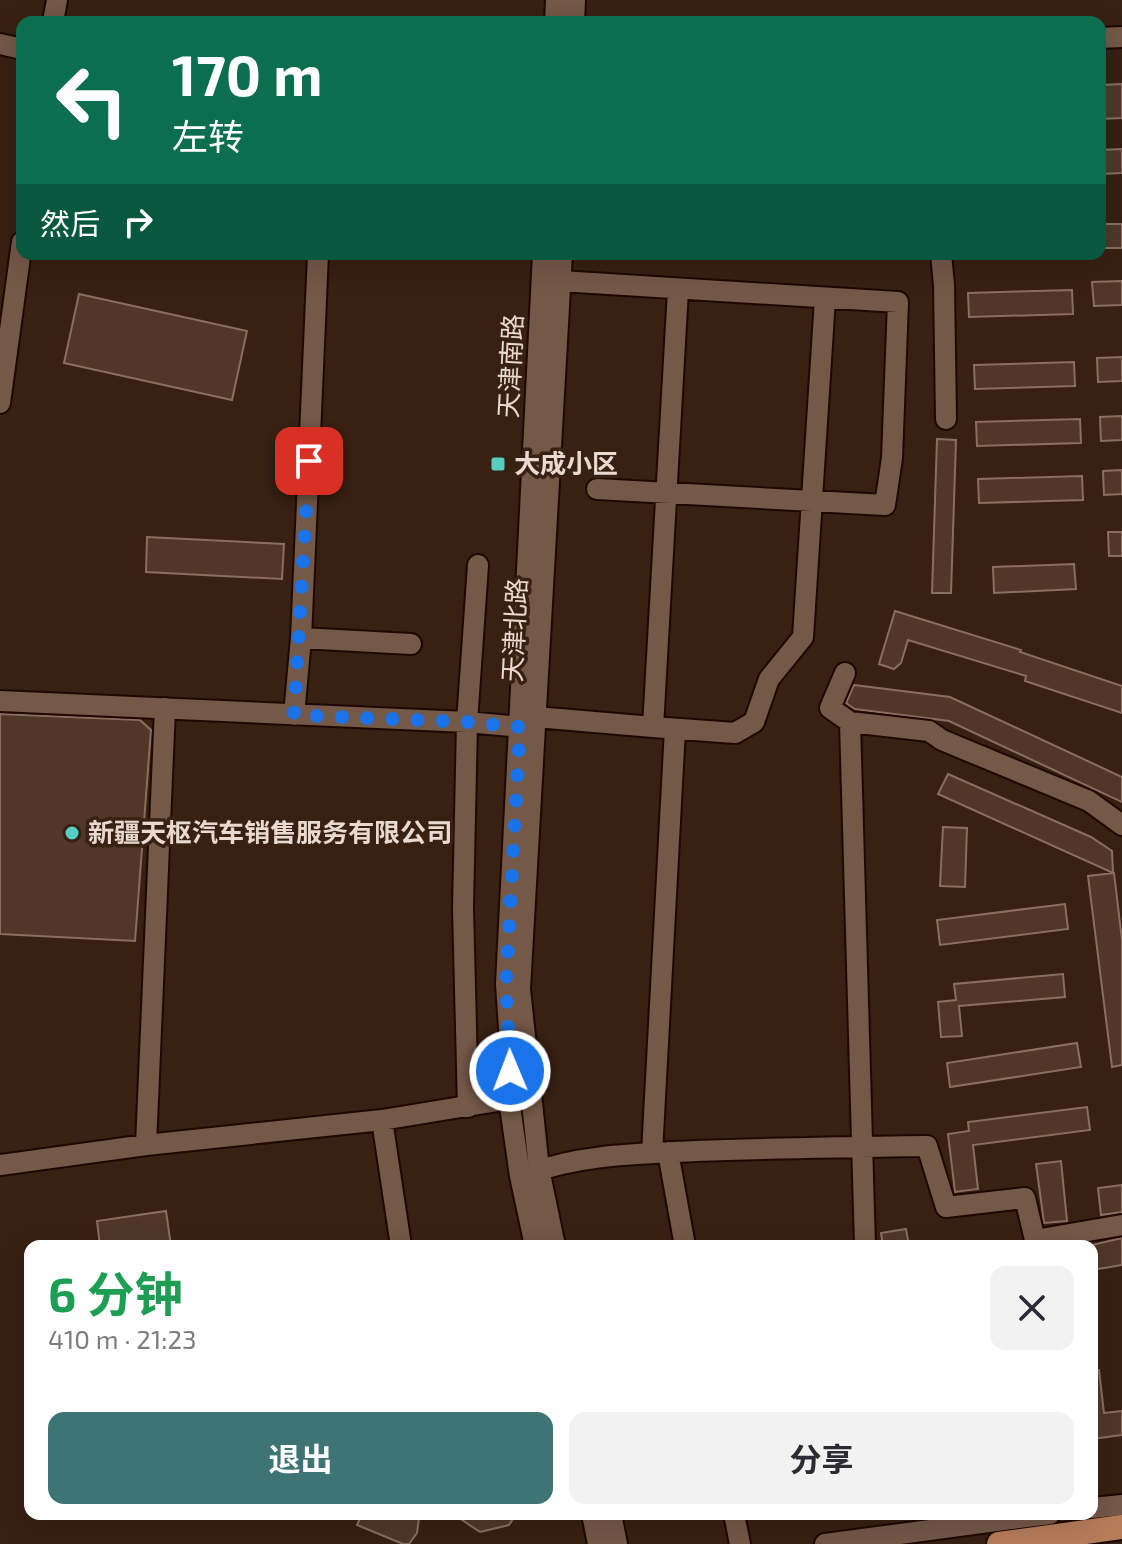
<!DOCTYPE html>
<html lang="zh">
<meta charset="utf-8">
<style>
:root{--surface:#fff;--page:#f2f2f3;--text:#2b2b33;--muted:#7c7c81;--accent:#3e7474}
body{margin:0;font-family:"Exo 2","Noto Sans SC",sans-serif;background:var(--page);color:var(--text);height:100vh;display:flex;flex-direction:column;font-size:30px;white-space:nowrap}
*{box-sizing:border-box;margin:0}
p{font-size:26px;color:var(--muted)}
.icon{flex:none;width:44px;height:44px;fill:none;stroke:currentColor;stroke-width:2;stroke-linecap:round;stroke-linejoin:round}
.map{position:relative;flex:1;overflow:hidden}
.sheet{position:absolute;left:24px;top:1240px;width:1074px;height:280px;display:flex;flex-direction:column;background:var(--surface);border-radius:16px;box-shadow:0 8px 32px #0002}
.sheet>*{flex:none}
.banner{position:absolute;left:16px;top:16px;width:1090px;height:244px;border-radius:16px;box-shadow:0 8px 32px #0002;background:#0b6e4f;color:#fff;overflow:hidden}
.pin{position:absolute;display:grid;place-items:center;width:68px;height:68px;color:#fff;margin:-34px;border-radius:16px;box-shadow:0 4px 12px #0006}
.me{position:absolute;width:88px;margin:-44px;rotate:359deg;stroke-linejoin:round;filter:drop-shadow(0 0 6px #0008)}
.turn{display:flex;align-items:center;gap:28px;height:168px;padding:0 24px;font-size:36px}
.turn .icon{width:104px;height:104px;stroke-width:2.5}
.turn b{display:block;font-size:56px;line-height:68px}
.then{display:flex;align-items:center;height:76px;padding:0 24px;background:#0003;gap:16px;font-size:30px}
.round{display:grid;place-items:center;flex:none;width:84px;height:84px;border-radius:16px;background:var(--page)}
.headline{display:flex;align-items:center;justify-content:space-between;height:136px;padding:0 24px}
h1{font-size:48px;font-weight:700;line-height:60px;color:#1e9e55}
.button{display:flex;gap:16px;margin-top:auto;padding:16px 24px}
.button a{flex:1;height:92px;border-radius:16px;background:var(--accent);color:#fff;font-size:32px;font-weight:700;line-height:92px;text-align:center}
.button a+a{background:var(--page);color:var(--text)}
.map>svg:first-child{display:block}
.building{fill:#503728;stroke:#8b6e5e;stroke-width:2}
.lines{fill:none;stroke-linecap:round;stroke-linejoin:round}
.minor-casing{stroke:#1e0900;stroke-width:24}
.major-casing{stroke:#1e0900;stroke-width:28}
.minor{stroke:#745848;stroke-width:20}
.major{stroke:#b77d5b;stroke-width:24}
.route{stroke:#1a73e8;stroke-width:14;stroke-dasharray:0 25.2}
.poi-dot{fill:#56cec3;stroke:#382012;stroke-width:3}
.labels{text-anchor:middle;stroke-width:7;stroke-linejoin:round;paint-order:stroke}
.street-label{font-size:26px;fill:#ead9d0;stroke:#382012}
.poi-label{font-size:26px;font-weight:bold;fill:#ead9d0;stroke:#382012;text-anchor:start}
</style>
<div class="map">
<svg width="1122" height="1544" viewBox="0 0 1122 1544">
<rect width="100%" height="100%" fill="#382012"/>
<!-- building -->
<path class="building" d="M1122 84V118L1100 119V85Z
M1122 149V173L1100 174V150Z
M1100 224H1122V248H1100Z
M1122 281V305L1094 306 1092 282Z
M1072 290 1073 314 969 317 968 293Z
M79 294 247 331 232 400 64 363Z
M1122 357V381L1098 382 1097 358Z
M1074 362 1075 386 975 389 974 365Z
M1122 416V440L1101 441 1100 417Z
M1080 419 1081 443 977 446 976 422Z
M937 439 956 440 951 593H932Z
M1122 470V494L1104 495 1103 471Z
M1082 476 1083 500 979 503 978 479Z
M1108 532H1122V556H1109Z
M147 537 284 544 282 579 146 572Z
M1074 564 1076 589 994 593 993 567Z
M895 611 1021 650 1020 652 1122 686V713L1025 681 1026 676 908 640 901 663 894 669 879 664Z
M854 685 950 697 1122 777V802L949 721 855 709 846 703Z
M0 714 140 720 151 730 135 941 0 934Z
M948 774 1091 837 1112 851 1113 873 938 794Z
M943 827 967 828 965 887 940 886Z
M1114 873 1122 940V1065L1112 1067 1088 876Z
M1065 904 1068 929 940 945 937 920Z
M1063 974 1065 997 959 1006 962 1036 941 1037 938 1002 956 1000 954 984Z
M1077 1043 1081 1067 950 1087 947 1063Z
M1087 1107 1090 1130 973 1145 978 1189 955 1192 948 1134 969 1131 968 1122Z
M1061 1161 1067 1221 1044 1223 1036 1164Z
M1122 1185V1212L1101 1215 1098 1188Z
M166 1211 171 1246H100L97 1221Z
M906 1229 909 1246H883L881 1233Z
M1122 1238V1265L1092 1270V1245Z
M1092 1370H1099L1104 1413 1122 1411V1435L1092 1439Z
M362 1514H410L419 1518 417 1533 409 1544H403L357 1525Z
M453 1514H516L509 1525 480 1532Z"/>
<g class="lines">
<!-- minor casing -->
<g class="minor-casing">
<path id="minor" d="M53 22 57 0
M555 22 556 0
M574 22 575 0
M1100 38 1122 37
M0 44 22 49
M941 254 944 285 946 419
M560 281 898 302 892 458 885 505 597 489
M0 403 22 242
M301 638 411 644
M845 673 830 708 850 722 929 731 942 740 1089 801 1122 825
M0 701 467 722 520 727
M294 715 301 638 318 254
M536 717 653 727 678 290
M850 722 865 1246
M653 727 735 733 754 722 769 679 803 637 825 299
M468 1107 463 908 467 722 478 565
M382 1120 401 1246
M146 1145 165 708
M668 1152 685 1246
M652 1153 675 729
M0 1165 146 1145 382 1120 509 1099
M528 1174C582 1154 638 1154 696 1151 773 1148 850 1147 927 1146L946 1207 1025 1198 1035 1240 1122 1225
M535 1246 520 1176 509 1099 510 1043 506 984 543 254
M555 1246 539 1169 520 989 562 254
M1092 1508 1122 1505
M592 1514 598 1544
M611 1514 617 1544
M734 1514 740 1544
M825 1544 1050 1514"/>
</g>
<!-- major casing -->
<g class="major-casing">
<path id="major" d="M999 1544 1122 1527"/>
</g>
<!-- minor -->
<use href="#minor" class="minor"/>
<!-- major -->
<use href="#major" class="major"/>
</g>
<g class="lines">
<!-- route -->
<path class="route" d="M309 461 294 715 467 722 520 727 506 984 510 1071"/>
</g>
<!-- markers -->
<g class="poi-dot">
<rect x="490" y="456" width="16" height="16" rx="4"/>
<circle cx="72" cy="833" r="8"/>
</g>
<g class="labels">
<!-- street labels -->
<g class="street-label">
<text transform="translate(511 366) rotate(-87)" y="9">天津南路</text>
<text transform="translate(515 630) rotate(-87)" y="9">天津北路</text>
</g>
<!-- poi labels -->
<g class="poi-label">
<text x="514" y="473">大成小区</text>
<text x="88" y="842">新疆天枢汽车销售服务有限公司</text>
</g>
</g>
</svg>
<div class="pin" style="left:309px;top:461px;background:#d93025"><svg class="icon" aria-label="arrive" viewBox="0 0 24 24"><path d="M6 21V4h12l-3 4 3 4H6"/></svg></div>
<svg class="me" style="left:510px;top:1071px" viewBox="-20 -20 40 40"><circle r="17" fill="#1a73e8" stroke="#fff" stroke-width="3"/><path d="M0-11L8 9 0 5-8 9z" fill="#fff"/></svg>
<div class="banner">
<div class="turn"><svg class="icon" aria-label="left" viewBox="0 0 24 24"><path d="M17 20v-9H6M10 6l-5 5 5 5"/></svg><div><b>170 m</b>左转</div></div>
<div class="then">然后<svg class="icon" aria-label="right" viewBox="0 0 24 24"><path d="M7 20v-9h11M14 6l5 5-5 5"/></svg></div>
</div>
<section class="sheet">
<div class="headline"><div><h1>6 分钟</h1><p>410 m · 21:23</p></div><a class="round"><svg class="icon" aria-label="close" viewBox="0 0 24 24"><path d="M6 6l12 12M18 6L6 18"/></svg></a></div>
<div class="button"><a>退出</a><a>分享</a></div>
</section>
</div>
